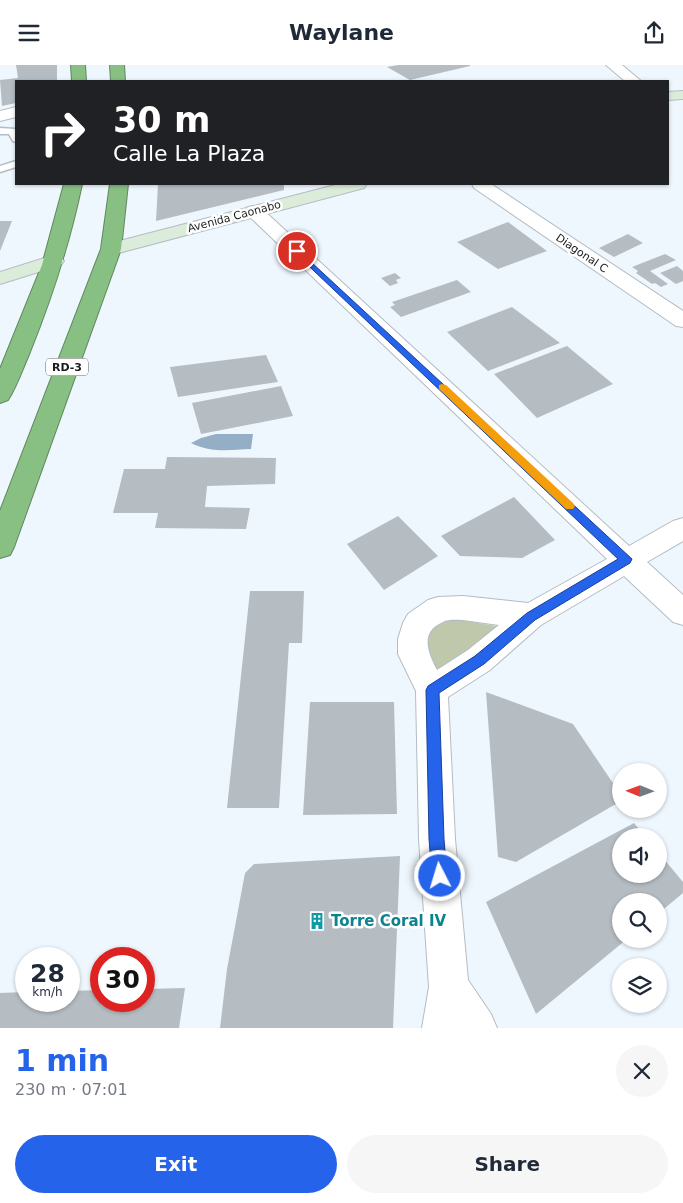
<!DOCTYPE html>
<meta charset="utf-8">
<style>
:root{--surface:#fff;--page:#f6f6f7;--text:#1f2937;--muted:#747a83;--accent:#2563eb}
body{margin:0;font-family:"DejaVu Sans",sans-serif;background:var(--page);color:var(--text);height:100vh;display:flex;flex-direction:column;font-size:19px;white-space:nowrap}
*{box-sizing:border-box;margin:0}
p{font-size:16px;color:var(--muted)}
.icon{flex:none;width:28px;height:28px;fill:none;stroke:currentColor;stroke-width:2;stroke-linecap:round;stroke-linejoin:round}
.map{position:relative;height:963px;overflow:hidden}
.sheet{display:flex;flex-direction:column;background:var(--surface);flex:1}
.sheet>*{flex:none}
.top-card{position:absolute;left:15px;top:15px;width:654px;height:105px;border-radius:0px;box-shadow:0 1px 4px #0004;background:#202124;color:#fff;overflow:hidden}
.needle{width:32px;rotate:271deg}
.tools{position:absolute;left:612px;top:698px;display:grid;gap:10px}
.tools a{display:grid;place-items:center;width:55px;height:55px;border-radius:50%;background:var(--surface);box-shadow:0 1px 4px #0004;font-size:25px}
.speed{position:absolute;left:15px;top:882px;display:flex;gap:10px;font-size:25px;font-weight:700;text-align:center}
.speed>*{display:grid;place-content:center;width:65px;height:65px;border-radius:50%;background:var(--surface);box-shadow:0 1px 4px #0004;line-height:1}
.speed small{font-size:12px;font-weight:400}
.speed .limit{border:8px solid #d22;background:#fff;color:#111}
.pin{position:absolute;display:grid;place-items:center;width:42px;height:42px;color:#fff;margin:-21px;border:2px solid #fff;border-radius:50%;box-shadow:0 1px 5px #0007}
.me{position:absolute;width:55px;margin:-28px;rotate:355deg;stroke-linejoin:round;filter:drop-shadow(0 0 4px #0008)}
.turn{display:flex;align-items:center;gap:18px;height:105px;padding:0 15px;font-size:22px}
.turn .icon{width:65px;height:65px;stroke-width:2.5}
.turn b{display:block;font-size:35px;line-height:42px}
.round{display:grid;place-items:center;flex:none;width:52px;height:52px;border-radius:26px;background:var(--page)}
.headline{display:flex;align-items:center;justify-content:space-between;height:85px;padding:0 15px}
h1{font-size:30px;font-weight:600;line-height:38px;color:var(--accent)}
.button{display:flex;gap:10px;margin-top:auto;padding:10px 15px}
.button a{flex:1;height:58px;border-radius:30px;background:var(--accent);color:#fff;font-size:20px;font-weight:600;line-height:58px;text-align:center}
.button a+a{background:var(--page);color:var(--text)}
header{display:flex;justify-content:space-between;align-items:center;height:65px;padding:0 15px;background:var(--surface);font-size:22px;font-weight:600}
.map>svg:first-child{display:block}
.green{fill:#c0c8ac}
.water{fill:#94aec6}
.building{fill:#b5bdc3}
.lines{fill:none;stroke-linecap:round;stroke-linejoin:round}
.lane-casing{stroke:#b4bcc3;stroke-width:3}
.street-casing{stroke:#b4bcc3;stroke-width:2}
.secondary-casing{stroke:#b4bcc3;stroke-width:2}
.highway-casing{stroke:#618760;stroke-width:2}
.lane{fill:#fff;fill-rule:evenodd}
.street{fill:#fff;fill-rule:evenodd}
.secondary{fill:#dbecda;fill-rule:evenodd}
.highway{fill:#87c082;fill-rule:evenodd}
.route{fill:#2563eb;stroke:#184099}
.slow{fill:#f59e0b}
.labels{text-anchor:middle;stroke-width:5;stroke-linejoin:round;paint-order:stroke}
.far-street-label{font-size:11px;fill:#1a1d20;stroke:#fff}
.shield{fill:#fff;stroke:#5f6163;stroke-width:1}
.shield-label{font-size:11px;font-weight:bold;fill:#1a1d20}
.near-culture-label{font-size:15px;font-weight:bold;fill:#0d838f;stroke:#fff;text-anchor:start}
</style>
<header><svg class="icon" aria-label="menu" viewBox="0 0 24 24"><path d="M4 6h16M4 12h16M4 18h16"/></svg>Waylane<svg class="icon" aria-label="share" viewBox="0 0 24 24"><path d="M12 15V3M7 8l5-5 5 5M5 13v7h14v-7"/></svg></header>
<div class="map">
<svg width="683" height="963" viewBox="0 0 683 963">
<rect width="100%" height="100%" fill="#eff7fe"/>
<!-- green -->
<path class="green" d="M443 552 502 562 441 611 424 589 425 569Z"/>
<!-- water -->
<path class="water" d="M216 369H253L251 384C230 385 210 388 191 378L201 373Z"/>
<!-- building -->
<path class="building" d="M16 0H57V16H16V38L2 41 0 15 18 13Z
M398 0H470V1L410 15 387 2Z
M158 119H284V125L156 156Z
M0 156H12L0 186Z
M508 157 547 186 498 204 457 177Z
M628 169 643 178 614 192 599 183Z
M665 189 676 195 650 206 668 219 661 222 655 218 652 219 636 208 638 206 632 202Z
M677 201 683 206V216L676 219 660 208Z
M395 208 401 213 396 215 398 218 390 221 381 213Z
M457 215 471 227 401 252 390 242 395 240 392 237Z
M512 242 560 278 488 306 447 267Z
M567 281 613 319 537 353 494 309Z
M266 290 278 317 178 332 170 302Z
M281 321 293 351 201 369 192 338Z
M167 392 276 393 275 419 207 421 205 442 250 443 246 464 155 463 158 448H113L124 404H165Z
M514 432 555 475 522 493 460 491 441 471Z
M398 451 438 491 384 525 347 479Z
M250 526H304L302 578H289L279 743H227Z
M486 627 573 659 621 730V736L516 797 498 792Z
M310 637H394L397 749 303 750Z
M634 758 645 771H621V809H659V788L683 817V828L659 848V836H621V874H627L536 949 486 837Z
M400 791 393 963H220L227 904 245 808 254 799Z
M185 923 179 963H0V928L26 927V936H69V926L101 925V936H144V924Z"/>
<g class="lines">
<!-- lane casing -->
<g class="lane-casing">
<path id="lane" d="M0 63 15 64 16 77 13 76 9 69H0Z
M16 96V102L0 107V101Z"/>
</g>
<!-- street casing -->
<g class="street-casing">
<path id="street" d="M606 0H622L641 16H625Z
M16 42V52L0 56V46Z
M472 119H491L683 246V262L676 261 474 123Z
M254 141 260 142 629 481 673 456 683 453V476L647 497 683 530V560L673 557 624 511 541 560 490 605 448 632 455 774 468 915 491 949 497 963H422L429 922 419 774 416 626 398 589V574L403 558 408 549 428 535 438 532 463 531 528 538 607 494 248 150 245 146 248 142ZM463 555 499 560 468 585 437 605C428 588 419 567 443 557 448 554 457 555 463 555Z"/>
</g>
<!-- secondary casing -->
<g class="secondary-casing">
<path id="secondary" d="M683 26V34L668 35V27Z
M339 119H367L364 123 111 190 104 188 101 184 104 180Z
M54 190 61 192 64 196 61 200 0 219V207Z"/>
</g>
<!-- highway casing -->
<g class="highway-casing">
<path id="highway" d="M71 0H85L86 16H72Z
M110 0H124L125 16H111Z
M64 119H82C70 177 52 232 30 287 23 303 17 321 8 335L0 338V304L42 200Z
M110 119H128L121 184 14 482 10 490 0 493V446L101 184Z"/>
</g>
<!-- lane -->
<use href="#lane" class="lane"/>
<!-- street -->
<use href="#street" class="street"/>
<!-- secondary -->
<use href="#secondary" class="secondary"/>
<!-- highway -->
<use href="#highway" class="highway"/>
</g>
<!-- route -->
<path class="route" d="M297 184 632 494 630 498 535 555 484 599 439 628 444 774 447 811 445 816 440 818 434 816 432 811 429 774 426 625 428 621 475 591 527 548 618 494 295 188 293 186Z"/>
<!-- slow -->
<path class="slow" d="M442 319 446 320 573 438 575 441 573 444H566L439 324V320Z"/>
<!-- icons -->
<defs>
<g id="building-bare" transform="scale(1.35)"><path d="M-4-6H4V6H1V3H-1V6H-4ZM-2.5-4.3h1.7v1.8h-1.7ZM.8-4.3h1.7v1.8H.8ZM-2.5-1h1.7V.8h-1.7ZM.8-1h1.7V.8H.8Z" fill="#0f9aa8" stroke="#fff" stroke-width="2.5" paint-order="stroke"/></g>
</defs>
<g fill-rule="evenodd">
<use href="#building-bare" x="317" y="856"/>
</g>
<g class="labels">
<!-- far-street labels -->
<g class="far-street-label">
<text transform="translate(234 151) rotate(-15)" y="4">Avenida Caonabo</text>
<text transform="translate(582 188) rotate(34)" y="4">Diagonal C</text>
</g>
<!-- shield labels -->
<rect class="shield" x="46" y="293.5" width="42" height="17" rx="4"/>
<g class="shield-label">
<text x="67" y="306">RD-3</text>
</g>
<!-- near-culture labels -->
<g class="near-culture-label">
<text x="331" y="861">Torre Coral IV</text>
</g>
</g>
</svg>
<div class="tools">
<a><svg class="needle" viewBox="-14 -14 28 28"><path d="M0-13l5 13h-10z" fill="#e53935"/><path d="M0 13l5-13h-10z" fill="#747a83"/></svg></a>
<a><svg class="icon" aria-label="sound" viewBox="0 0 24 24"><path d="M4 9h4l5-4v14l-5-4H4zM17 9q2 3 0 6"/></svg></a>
<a><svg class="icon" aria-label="search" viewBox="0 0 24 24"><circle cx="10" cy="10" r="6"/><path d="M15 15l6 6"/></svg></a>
<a><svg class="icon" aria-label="layers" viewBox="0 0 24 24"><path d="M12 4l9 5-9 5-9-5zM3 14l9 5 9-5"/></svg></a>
</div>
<div class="speed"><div>28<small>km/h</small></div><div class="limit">30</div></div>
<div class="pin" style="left:297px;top:186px;background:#d93025"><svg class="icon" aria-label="arrive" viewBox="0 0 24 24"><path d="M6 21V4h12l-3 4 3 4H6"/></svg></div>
<svg class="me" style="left:440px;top:811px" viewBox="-20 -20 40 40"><circle r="17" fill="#2563eb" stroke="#fff" stroke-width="3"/><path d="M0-11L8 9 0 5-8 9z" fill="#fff"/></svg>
<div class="top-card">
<div class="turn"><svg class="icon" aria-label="right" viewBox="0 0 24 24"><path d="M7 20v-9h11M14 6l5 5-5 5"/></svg><div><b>30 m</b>Calle La Plaza</div></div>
</div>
</div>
<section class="sheet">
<div class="headline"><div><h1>1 min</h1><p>230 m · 07:01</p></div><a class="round"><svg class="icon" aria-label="close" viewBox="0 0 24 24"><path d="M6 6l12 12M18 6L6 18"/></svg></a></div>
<div class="button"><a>Exit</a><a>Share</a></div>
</section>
